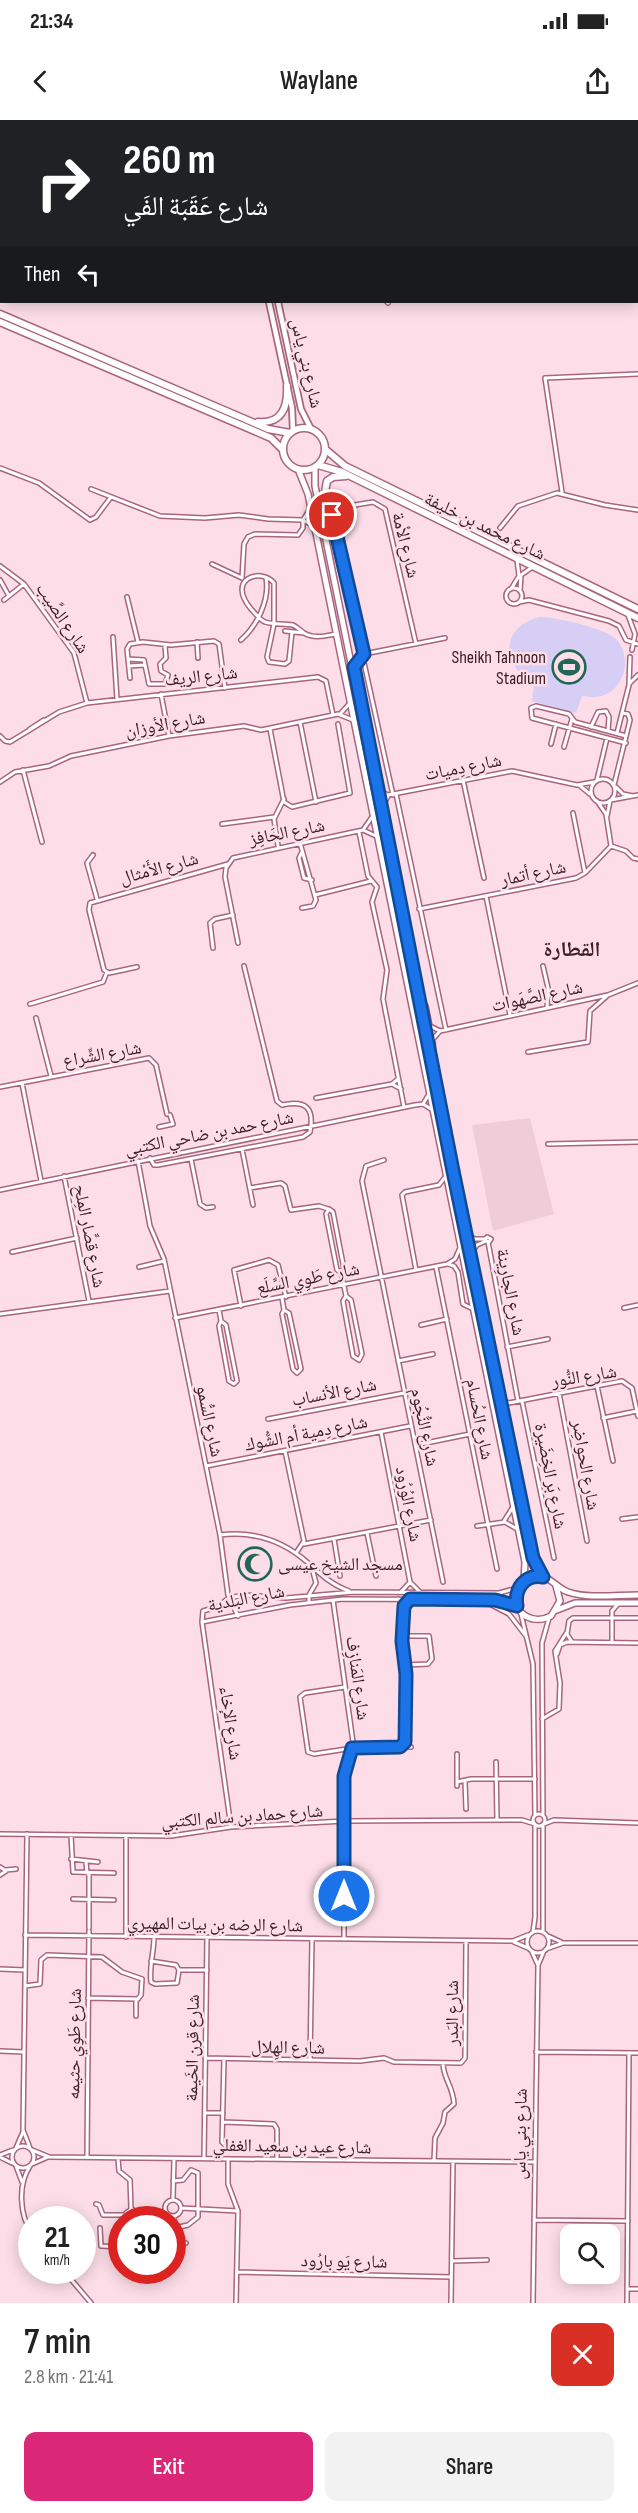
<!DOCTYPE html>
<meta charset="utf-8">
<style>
:root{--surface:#fff;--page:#f2f2f2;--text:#222;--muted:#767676;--accent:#db2777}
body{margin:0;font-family:"Sofia Sans Condensed","Noto Naskh Arabic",sans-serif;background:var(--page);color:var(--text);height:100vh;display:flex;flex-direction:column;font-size:22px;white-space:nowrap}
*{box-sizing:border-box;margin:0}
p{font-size:20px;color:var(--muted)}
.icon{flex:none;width:33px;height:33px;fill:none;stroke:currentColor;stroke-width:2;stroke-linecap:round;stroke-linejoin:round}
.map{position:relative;height:2183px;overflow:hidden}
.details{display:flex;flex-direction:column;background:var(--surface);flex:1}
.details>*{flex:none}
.hud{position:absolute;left:0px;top:0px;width:639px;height:183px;box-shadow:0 3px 15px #0003;background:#202124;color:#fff;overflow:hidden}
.controls{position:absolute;left:560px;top:2104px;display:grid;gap:12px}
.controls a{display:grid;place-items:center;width:60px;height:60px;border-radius:12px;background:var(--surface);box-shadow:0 3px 15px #0003;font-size:30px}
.speed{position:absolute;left:18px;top:2086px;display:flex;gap:12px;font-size:30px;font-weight:700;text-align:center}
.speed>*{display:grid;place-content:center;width:78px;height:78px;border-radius:50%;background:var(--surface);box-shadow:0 3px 15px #0003;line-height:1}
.speed small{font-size:15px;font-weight:400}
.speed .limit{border:9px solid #d22;background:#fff;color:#111}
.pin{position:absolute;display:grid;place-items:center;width:51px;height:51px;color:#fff;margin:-26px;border:3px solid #fff;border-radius:50%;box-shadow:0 2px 6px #0007}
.me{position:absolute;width:66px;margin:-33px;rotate:0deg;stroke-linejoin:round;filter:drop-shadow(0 0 4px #0008)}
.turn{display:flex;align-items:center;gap:21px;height:126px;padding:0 24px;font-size:27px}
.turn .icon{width:78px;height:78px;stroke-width:2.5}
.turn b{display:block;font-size:42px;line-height:51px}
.then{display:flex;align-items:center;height:57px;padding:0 24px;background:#0003;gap:12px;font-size:22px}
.round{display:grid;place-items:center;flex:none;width:63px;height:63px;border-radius:12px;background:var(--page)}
.headline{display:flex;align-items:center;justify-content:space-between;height:102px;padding:0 24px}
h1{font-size:36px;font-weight:600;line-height:45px}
.cta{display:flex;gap:12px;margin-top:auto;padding:12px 24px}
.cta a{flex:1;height:69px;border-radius:12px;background:var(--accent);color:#fff;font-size:24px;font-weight:600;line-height:69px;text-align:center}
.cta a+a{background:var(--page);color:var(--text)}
.status{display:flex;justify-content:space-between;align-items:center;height:42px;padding:0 30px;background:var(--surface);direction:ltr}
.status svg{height:16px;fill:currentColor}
header{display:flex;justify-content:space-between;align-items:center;height:78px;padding:0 24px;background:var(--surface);font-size:27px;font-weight:600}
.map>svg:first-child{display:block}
.built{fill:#efcdd8}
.green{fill:#d7cef5}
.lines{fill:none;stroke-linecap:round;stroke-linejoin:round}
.street-casing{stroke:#a9657e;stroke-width:6}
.secondary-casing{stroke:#a9657e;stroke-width:8}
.primary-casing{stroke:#a9657e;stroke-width:8}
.highway-casing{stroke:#a9657e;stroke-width:9}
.street{stroke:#fff;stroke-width:3}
.secondary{stroke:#fff;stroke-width:4.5}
.primary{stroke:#fff;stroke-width:5}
.highway{stroke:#fff;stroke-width:6}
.route-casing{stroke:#114b97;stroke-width:15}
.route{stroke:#1a73e8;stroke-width:10}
.labels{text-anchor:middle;stroke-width:5;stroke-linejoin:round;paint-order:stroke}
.street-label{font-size:18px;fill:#3c202b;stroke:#fddee8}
.poi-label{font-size:18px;fill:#3c202b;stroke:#fddee8;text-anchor:end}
.quarter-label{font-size:21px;font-weight:bold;fill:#3c202b;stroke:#fddee8}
</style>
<div class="status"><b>21:34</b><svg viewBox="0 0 49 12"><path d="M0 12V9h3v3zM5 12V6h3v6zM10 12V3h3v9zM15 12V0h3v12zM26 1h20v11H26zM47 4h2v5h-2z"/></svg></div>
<header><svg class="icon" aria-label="back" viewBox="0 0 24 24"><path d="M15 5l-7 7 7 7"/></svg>Waylane<svg class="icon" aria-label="share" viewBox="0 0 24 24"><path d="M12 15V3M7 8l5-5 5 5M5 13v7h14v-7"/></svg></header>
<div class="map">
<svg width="638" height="2183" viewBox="0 0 638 2183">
<rect width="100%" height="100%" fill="#fddee8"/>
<!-- built -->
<path class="built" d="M530 998 554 1094 493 1111 472 1005Z"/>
<!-- green -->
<path class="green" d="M540 497C556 497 605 508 616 519 634 538 624 574 596 577 592 578 587 576 582 576L576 593 532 581 534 564C501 546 500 506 540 497Z"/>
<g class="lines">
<!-- street casing -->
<g class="street-casing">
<path id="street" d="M96 0 97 2
M286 0V2
M377 0V2
M531 0V2
M387 182 388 183
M0 348 39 363 90 400 96 397 111 377
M91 369 160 396 205 398 239 395 268 399 303 400 312 405
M562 372 545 258 638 254
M500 408 518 386 557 373 605 385 638 390
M212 444 242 458
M0 446 24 464 74 533 87 583
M242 458 244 424 248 417 255 414 298 415 303 408V400L310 389
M0 460 9 476
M506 476a8 8 0 1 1 16 0a8 8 0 1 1-16 0Z
M511 469 519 456 517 440
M520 471 521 455 531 448
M127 477 138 522
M4 480 24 464
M519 482 529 480 609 501 619 506 626 520 638 524
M628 495 635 514 632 530
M285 511 304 513
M292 512 289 541 285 544 269 542 267 537 274 504V463C260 447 226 459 251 489 256 494 259 499 265 502 274 505 284 503 293 505 297 507 300 510 304 513 314 519 325 516 336 514
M113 517 117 579
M241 520C257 506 270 480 266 458
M197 522 198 538
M128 539 144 540 149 564H165L168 555 161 551 160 544 166 538 165 526
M129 546 144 545
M354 547 364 534 445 518
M130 558 127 529 130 524 143 522 171 525 214 521 219 524 225 568
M630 563 638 555
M161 574 169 616
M341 593 350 583
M300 602 316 682
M591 607 598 592 606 591 609 597 608 611
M30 609 44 600
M270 609 284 682 292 687 350 673 338 604
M617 613 629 565 630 537
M0 616 5 621 10 622 59 592 87 583 318 557 326 561 333 595
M626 623 532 598 531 588 536 586 569 594 575 602 626 616
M551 624 556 604
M564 627 572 599
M23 650 42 722
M591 671a12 12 0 1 1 24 0a12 12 0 1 1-24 0Z
M378 660 382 672 388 675 512 651 577 665 594 662
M463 660 484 758
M597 660 607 618
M0 662 15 652 49 646 71 636 169 616 244 606 261 610 338 594 353 600
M579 665 590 674
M614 665 630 600 628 594 622 593
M616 667 623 674 633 676
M396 674 446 910
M393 675 332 397 337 388 373 382 385 389 416 524
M611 680 638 675
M385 692V682L388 676
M573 693 585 753
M607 696 610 681
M222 704 274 697
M363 710 372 697
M359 712 368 756 377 767 372 782 387 850 383 879 404 987
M300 723 316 780 313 786 302 788
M278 726 274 699 284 679
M611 726 626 731 633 738 638 739
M302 732 299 738 304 758 312 760
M93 735 87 743 97 779
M315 775 371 761
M486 776 510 895
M419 789 576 758 585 753 611 726 606 694 597 681
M238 823 225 757 226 748 233 738 363 710 376 716
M213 828 210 803 215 799 233 795
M543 846 548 868 547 888
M137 847 109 853 104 850 89 790 90 783 228 744
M421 880 426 886 430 906 440 911
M30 884 103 862 107 852
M36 898 51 956
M528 932 588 922 590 891 607 876
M434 942 433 919 440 911 608 875 638 863
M22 963 41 1061
M392 964 401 969
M0 967 149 938 156 945 167 994
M316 978 392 964 398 959
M423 984 429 974
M159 1007 173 1004 170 995
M548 1024 638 1022
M242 1029 253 1085
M150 1038 154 1045H158L303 1017 310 1012C315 987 305 980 282 985L277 981 244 846
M191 1039 200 1084 206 1088 213 1087
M384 1040 366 1046 362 1061 443 1462
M138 1041 150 1106 164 1139 220 1415 228 1475 238 1496
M64 1056 89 1181
M250 1068 281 1063 285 1066 291 1090 319 1086 328 1089
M0 1070 415 985 423 984 431 989
M329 1089 333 1092 344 1149 341 1152 337 1150 326 1094Z
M467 1115 475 1119H485
M487 1117 491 1119 489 1122 485 1120Z
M488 1122 518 1281
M12 1132 77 1118
M472 1132 477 1125 486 1121
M448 1144 454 1146 458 1152 463 1184 473 1189
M139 1147 164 1141
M436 1147 497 1449
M416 1150 402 1075 405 1072 439 1065 446 1056
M341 1152 346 1176
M346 1176 351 1180 362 1234 359 1240 353 1236 343 1181Z
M282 1178 284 1190
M241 1186 234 1150 269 1140 278 1145 286 1177
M624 1188 638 1185
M219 1190 221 1201
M284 1190 289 1193 301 1249 297 1253 293 1249 282 1194Z
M0 1194 170 1171
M175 1198 447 1144 455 1139 460 1128
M221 1201 226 1205 237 1261 234 1264 229 1261 219 1206Z
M421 1205 447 1199
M507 1227 548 1219
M398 1241 433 1234
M597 1266 613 1341
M559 1273 587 1421
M500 1279 509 1283 622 1261 632 1268 638 1296
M522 1281 554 1438
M603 1298 637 1291
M268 1299 404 1273
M381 1312 410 1462 419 1471
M416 1325 470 1314
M285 1331 304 1421 296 1433
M206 1346 410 1306
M622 1399 638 1397
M504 1401 513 1387
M477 1406 505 1402 517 1409
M367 1413 376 1456
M220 1415C253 1411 281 1419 307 1442 320 1454 332 1465 349 1471
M334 1419 340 1456
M304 1424 431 1400
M401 1472 410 1462
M333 1480 353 1622 344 1656V1819
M484 1481 509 1494 526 1516
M309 1482V1475L316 1463 312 1448
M521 1494 533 1544 535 1695
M202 1502 290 1485 343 1479 495 1480 515 1485
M404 1516H429L432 1539 428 1544 405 1545
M572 1522 567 1514 569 1501 573 1498H638
M612 1522V1491L618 1484
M557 1534 560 1525 567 1522 638 1523
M345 1567 305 1573 300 1577 308 1632 314 1634 353 1628 403 1626 406 1619V1554L402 1522 404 1486 398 1479
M542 1599 559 1589 560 1563 555 1531 567 1512
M402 1627H411
M496 1642 497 1700
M465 1661 466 1689
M457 1662 471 1659H535
M457 1666V1634
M533 1700a6 6 0 1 1 12 0a6 6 0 1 1-12 0Z
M543 1695 542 1523 549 1498
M544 1704 554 1700 638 1703
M231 1707 202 1502 203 1491 217 1487 229 1478 244 1475 286 1478 354 1472 499 1473 517 1468
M0 1714 171 1716 231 1707 345 1701 522 1700 535 1704
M27 1714 23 2010 30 2028
M71 1715 73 1752 114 1753
M126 1716V1817
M71 1739 98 1742
M86 1742 87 1753
M0 1747 6 1751 0 1755
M6 1750 16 1749
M73 1779 114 1780
M89 1808V1753
M527 1822a11 11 0 1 1 22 0a11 11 0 1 1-22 0Z
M533 1812 535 1797V1704
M543 1812V1704
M25 1815 513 1821 528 1815
M548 1816 561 1822
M514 1822 528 1828
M546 1829 563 1823H638
M532 1832 538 1845
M151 1841 176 1845 179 1850 177 1863 155 1864 151 1862C149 1847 154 1832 154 1817
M0 1849 25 1850
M179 1850H207
M25 1866 40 1864 41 1840 47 1835 102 1837 122 1852 142 1859 141 1875 138 1879 88 1878
M136 1879V1896
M0 1931 24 1932
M536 1932 638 1933
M205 1938 360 1941 384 1938 394 1942 461 1943 465 1938 466 1821
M224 1939 222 2022 226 2026H233
M310 1940 312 1819
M205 1993H223
M223 2002 274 2004 277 2009V2039
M12 2037a11 11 0 1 1 22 0a11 11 0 1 1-22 0Z
M16 2028 23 2012
M32 2030 49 2037 535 2042
M0 2035 13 2030
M0 2037 12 2043
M87 2037 89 1811
M118 2038 119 2051 130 2060 131 2089
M204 2038 207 1818
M228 2040V2064L238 2091 236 2183
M434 2041 435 2018 443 2003 445 1992 454 1984C453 1965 443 1959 443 1943
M32 2044 48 2037
M16 2046 22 2062
M30 2046C18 2064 19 2095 32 2113
M173 2061 183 2060 191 2050 198 2053V2097L188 2105 175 2108
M173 2079 174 2039
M165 2088a8 8 0 1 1 16 0a8 8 0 1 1-16 0Z
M96 2084 99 2085 103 2095H126
M181 2088 238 2091
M138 2096 166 2093
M174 2096 176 2120 186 2123
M127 2100 126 2093 132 2089 138 2094 136 2100
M534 2100 628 2101
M100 2108 101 2126 122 2127
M452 2141 487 2140
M64 2151 91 2183
M237 2152 451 2157
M627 2169H638
M451 2183 453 2042
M533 2183 538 1845 544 1831
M627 2183 629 1933"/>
</g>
<!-- secondary casing -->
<g class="secondary-casing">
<path id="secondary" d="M230 0V2
M236 0V2
M240 0V2
M0 2 1 0
M245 2 246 0
M269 182 292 288 293 311
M278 182 301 289 311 309"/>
</g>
<!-- primary casing -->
<g class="primary-casing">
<path id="primary" d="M315 347V366C391 723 459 1081 533 1438L543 1457
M298 349 308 374 525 1442 524 1461
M556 1466 560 1481 551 1496C534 1505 513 1495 516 1474 518 1465 526 1458 535 1456 549 1454 556 1468 568 1472 588 1479 616 1475 638 1475
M557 1490 575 1483H638"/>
</g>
<!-- highway casing -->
<g class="highway-casing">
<path id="highway" d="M0 194 268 309 290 313
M0 202 271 318 283 330
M258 302C282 304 288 287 287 266
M283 329a21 21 0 1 1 42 0a21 21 0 1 1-42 0Z
M325 329 345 346 638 489
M318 345 342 352 638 498
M321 393 327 361 333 357 346 356"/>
</g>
<!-- street -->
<use href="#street" class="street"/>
<!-- secondary -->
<use href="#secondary" class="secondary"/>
<!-- primary -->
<use href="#primary" class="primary"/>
<!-- highway -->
<use href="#highway" class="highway"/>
</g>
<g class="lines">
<!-- route casing -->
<g class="route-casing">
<path id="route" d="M332 395 364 534 354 547 453 1051 533 1438 543 1457C525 1454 514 1468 517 1486L495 1480 410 1479 404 1486 402 1521 406 1554 405 1622 400 1627 352 1628 344 1656V1776"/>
</g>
<!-- route -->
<use href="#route" class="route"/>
</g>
<!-- icons -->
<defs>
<g id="stadium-ring" transform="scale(1.725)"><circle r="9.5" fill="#fddee8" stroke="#216657" stroke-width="1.5"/><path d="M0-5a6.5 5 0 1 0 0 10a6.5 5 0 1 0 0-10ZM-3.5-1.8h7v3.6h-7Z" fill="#216657"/></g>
<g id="mosque-ring" transform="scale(1.725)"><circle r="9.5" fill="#fddee8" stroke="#216657" stroke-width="1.5"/><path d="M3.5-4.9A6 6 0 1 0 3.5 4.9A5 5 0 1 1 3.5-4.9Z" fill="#216657"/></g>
</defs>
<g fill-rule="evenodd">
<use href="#stadium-ring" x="569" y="547"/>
<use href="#mosque-ring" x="255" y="1444"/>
</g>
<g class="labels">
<!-- street labels -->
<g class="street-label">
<text transform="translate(307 243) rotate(77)" y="6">شارع بني ياس</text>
<text transform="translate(485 406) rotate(26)" y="6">شارع محمد بن خليفة</text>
<text transform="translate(406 425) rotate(76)" y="6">شارع الأمة</text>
<text transform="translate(63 498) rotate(56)" y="6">شارع الصَّيب</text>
<text transform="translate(201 556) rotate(-6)" y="6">شارع الريف</text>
<text transform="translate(165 604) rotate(-10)" y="6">شارع الأوزان</text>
<text transform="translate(463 647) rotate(-11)" y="6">شارع دِميات</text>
<text transform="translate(287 712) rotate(-11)" y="6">شارع الحَافِز</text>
<text transform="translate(159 748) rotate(-15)" y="6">شارع الأَمْثال</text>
<text transform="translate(533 753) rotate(-12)" y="6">شارع أتمار</text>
<text transform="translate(537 876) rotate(-12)" y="6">شارع الصَّهَوات</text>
<text transform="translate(102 934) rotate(-10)" y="6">شارع الشِّراع</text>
<text transform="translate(209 1013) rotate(-11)" y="6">شارع حمد بن ضاحي الكتبي</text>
<text transform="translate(90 1116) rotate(79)" y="6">شارع قصَّار المِلح</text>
<text transform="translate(308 1158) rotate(-11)" y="6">شارع طَوِي السِّلَع</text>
<text transform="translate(511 1172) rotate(79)" y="6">شارع الجارِينة</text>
<text transform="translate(584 1256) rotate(-9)" y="6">شارع النُّور</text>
<text transform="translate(334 1272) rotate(-11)" y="6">شارع الأنساب</text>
<text transform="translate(480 1299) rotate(79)" y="6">شارع الحُسام</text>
<text transform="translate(210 1301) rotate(78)" y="6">شارع السُّمو</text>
<text transform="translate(425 1307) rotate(78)" y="6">شارع النُّجُوم</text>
<text transform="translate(306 1313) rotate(-11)" y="6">شارع دِمية أم الشُّوك</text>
<text transform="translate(586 1345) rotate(80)" y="6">شارع الحواضِر</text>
<text transform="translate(551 1356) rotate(79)" y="6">شارع بَر الخِضَيرة</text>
<text transform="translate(409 1384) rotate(79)" y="6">شارع الوُرُود</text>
<text transform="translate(246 1478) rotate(-11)" y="6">شارع البلدية</text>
<text transform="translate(358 1558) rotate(82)" y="6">شارع المَنازِف</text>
<text transform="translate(231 1603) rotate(82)" y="6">شارع الإخاء</text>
<text transform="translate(242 1696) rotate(-4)" y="6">شارع حماد بن سالم الكتبي</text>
<text transform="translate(215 1804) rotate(1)" y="6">شارع الرضه بن بيات المهيري</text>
<text transform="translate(452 1893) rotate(-90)" y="6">شارع البَدر</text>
<text transform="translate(74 1924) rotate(-89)" y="6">شارع طَوِي حثيمه</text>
<text transform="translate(288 1927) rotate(1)" y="6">شارع الهِلال</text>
<text transform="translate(192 1928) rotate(-89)" y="6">شارع قرن الخَيمة</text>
<text transform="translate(520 2014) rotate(-89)" y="6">شارع بني ياس</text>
<text transform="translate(292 2026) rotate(1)" y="6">شارع عيد بن سعيد الغفلي</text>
<text transform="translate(344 2141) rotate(1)" y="6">شارع يَو بارُود</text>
</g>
<!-- poi labels -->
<g class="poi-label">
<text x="546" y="543">Sheikh Tahnoon<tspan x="546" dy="21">Stadium</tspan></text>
<text x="278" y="1450" text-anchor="start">مسجد الشيخ عيسى</text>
</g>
<!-- quarter labels -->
<g class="quarter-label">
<text x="572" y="836">القطارة</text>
</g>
</g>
</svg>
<div class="controls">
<a><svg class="icon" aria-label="search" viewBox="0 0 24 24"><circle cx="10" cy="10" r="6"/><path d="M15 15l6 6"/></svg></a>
</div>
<div class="speed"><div>21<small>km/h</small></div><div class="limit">30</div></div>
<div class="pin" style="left:332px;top:395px;background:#d93025"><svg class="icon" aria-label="arrive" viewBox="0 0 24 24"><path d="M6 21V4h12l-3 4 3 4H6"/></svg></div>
<svg class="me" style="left:344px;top:1776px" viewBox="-20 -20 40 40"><circle r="17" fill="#1a73e8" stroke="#fff" stroke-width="3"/><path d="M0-11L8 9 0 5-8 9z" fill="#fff"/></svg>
<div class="hud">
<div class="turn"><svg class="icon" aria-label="right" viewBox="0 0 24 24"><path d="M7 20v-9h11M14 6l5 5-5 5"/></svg><div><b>260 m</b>شارع عَقَبَة الفَي</div></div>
<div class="then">Then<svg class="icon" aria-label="left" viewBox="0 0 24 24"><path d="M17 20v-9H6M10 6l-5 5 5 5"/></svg></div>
</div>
</div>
<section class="details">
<div class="headline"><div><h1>7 min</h1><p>2.8 km · 21:41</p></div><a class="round" style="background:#d93025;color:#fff"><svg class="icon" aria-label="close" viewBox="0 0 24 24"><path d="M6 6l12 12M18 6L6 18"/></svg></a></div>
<div class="cta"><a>Exit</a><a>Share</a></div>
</section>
